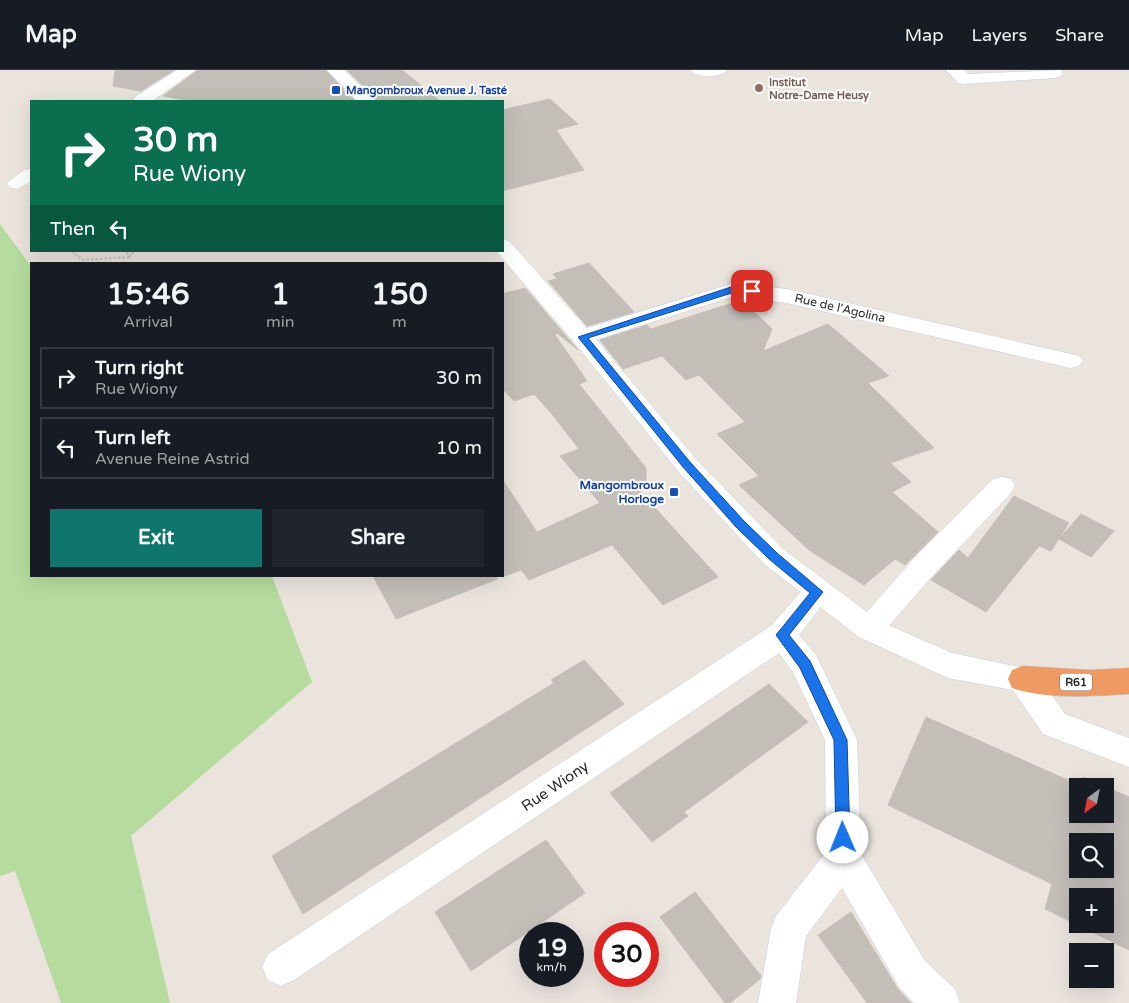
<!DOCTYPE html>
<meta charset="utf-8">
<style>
:root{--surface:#171b24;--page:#20242c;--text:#f1f3f6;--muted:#9ea1a6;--line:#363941;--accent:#0f766e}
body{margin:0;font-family:"Varela Round",sans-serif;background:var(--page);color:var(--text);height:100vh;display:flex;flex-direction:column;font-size:19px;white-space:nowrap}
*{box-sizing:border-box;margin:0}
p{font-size:16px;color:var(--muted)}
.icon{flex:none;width:28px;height:28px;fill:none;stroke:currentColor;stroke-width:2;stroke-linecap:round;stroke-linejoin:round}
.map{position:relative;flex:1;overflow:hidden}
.drawer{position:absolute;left:30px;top:192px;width:474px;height:315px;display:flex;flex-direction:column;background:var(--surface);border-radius:0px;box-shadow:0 5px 20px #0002}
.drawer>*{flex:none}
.top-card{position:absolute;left:30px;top:30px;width:474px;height:152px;border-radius:0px;box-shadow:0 5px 20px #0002;background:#0b6e4f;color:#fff;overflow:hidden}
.needle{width:32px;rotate:212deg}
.tools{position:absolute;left:1069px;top:708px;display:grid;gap:10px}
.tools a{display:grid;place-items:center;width:45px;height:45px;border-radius:0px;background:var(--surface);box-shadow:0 5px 20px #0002;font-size:25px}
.speed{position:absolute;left:519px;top:852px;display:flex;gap:10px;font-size:25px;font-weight:700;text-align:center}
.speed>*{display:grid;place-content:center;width:65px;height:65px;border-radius:50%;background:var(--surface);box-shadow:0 5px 20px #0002;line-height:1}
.speed small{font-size:12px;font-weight:400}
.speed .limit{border:8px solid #d22;background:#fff;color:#111}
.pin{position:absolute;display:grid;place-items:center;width:42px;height:42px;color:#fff;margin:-21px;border-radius:10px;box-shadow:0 2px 8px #0006}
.me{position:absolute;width:55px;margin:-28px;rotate:359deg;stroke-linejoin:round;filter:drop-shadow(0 0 4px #0008)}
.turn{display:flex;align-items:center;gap:18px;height:105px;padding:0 20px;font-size:22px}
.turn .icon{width:65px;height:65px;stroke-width:2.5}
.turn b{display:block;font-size:35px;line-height:42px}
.then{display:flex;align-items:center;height:48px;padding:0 20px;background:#0003;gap:10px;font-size:19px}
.eta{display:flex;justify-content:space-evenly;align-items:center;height:85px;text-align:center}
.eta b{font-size:30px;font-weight:800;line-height:35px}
.action{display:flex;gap:10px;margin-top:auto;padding:10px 20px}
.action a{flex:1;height:58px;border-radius:0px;background:var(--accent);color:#fff;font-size:20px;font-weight:800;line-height:58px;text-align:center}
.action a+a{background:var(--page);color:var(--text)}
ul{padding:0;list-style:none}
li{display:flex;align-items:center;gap:15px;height:62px;margin:0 10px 8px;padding:0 10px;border:2px solid var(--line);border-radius:0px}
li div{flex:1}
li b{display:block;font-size:19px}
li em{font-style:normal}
header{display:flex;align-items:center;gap:30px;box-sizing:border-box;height:70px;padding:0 25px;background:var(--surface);border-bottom:1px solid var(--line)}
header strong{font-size:24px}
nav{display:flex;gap:28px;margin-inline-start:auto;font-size:18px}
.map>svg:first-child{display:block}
.green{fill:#b5dc9e}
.building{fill:#c3beb8;stroke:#c5bfb6;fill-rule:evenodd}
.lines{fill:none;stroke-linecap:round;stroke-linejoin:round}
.street-casing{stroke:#cbceda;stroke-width:1}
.secondary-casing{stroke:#cbceda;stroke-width:1}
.highway-casing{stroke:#c3c3c3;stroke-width:1}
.path{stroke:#c3c3c3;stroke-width:2;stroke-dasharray:2.5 2;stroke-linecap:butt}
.street{fill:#fff;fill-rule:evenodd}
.secondary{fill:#fff;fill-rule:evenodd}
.highway{fill:#ef9a63;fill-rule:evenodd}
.route{fill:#1a73e8;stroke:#114b97}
.education-dot{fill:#8d6e63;stroke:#fff;stroke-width:2}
.transit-dot{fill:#1a4fb4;stroke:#fff;stroke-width:2}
.labels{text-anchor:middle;stroke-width:4;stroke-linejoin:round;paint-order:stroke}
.far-education-label{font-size:11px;font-weight:bold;fill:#785e54;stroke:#fff;text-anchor:start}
.far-transit-label{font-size:11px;font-weight:bold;fill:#164399;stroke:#fff;text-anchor:start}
.shield{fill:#fff;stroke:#696969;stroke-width:1}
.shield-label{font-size:11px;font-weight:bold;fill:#292929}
.street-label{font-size:12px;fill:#292929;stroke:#fff}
.transit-label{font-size:12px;font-weight:bold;fill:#164399;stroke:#fff;text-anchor:end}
.near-street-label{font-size:15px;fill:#292929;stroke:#fff}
</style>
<header>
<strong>Map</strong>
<nav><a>Map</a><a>Layers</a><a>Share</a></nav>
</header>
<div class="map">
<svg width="1129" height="933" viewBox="0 0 1129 933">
<rect width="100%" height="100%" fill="#eae4dd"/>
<!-- green -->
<path class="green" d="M0 154 31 196V506H272L312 612 131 766 170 933H61L15 801 0 806Z"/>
<!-- building -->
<path class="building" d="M115 0H174L141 21 113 16Z
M198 0H325L355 31H191L163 26Z
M347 0H402L440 31H378Z
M550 29 578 54 556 60 584 100 502 121V40Z
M589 193 634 242 587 256 548 211 557 209 553 204Z
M525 218 578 280 557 263 555 265 587 311 579 314 646 398V414L636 417 718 507 663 535 612 475 529 510 521 500 502 507V409L537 462 600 433 560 386 579 379 552 344 534 324 514 331 502 318V224Z
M742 230 772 259 763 281 828 254 889 306 868 313 934 378 890 393 911 412 892 422 938 462 905 495 895 489 864 515 809 480 739 415 759 406 717 364 745 352 699 305 686 310 662 286 623 299 600 270 647 255 651 259Z
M1014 426 1069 453 1051 481 1039 476 986 542 931 510 959 480 968 488Z
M1081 444 1114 461 1091 487 1059 469Z
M373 506H497V509L396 549Z
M584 590 624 634 303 844 272 786 554 613 551 610Z
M769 614 808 652 684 742 688 746 652 772 610 723Z
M926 647 1081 716 1083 707 1129 727V880L1045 839 1052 814 888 735ZM1078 716H1105V744H1078ZM1078 771H1105V799H1078ZM1078 826H1105V854H1078Z
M546 770 585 823 471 901 435 842Z
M695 822 761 906 760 909 730 933H725L660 847Z
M851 842 897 918 911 933H867L818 865Z"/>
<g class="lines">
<!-- street casing -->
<g class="street-casing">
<path id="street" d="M177 0H196L152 31H133L135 27Z
M691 0H727C721 8 697 8 691 0Z
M946 0H964L968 4 1061 0 1063 3 1061 6 1055 8 964 14 958 13Z
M31 98V112L17 119 10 117 7 113 24 100Z
M734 213 787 219 1071 284 1079 286 1083 291 1079 296 1071 298 787 233 735 226 582 274 574 272 571 267 574 262Z
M1002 407 1011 409 1015 416 1011 423 936 502 879 567 869 571 859 567 854 559 859 551 916 486 993 409Z
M818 511 828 514 832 522 799 565 816 585 857 670 861 784 925 891 955 919 960 933H914L899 917 842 818 806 866 796 933H758L771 859 776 846 826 782 825 670 793 602 779 583 294 910 281 916 268 910 262 897 268 884 771 556 808 514Z"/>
</g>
<!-- secondary casing -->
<g class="secondary-casing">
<path id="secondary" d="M327 0H344L376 31H357Z
M502 169 509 171 590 262 696 389 783 479 879 551 952 583 1034 600 1065 644 1129 668V697L1043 664 1013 620 948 608 859 567 763 493 678 401 574 272 496 181H502Z"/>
</g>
<!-- highway casing -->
<g class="highway-casing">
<path id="highway" d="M1023 596 1090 600 1129 598V624C1094 626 1045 630 1012 618L1008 609 1012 600Z"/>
</g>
<!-- path -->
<path class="path" d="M72 181 82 190 129 187 126 181
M129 187 134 181"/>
<!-- street -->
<use href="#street" class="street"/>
<!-- secondary -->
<use href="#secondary" class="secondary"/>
<!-- highway -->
<use href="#highway" class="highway"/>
</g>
<!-- route -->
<path class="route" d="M734 216 756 221 752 224 735 222 588 268 690 392 744 451 777 483 823 522 789 565 810 591 847 670 850 768 848 772 843 774 838 772 836 768 834 670 800 598 776 565 810 523 769 489 736 457 683 397 578 267Z"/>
<!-- markers -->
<circle class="education-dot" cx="759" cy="18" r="5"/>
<g class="transit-dot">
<rect x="331" y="15" width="10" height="10" rx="2.5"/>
<rect x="669" y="417" width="10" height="10" rx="2.5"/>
</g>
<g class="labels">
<!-- far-education labels -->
<g class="far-education-label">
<text x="769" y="16">Institut<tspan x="769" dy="13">Notre-Dame Heusy</tspan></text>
</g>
<!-- far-transit labels -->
<g class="far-transit-label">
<text x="346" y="24">Mangombroux Avenue J. Tasté</text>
</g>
<!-- shield labels -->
<rect class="shield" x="1060" y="603.5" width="32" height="17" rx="4"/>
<g class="shield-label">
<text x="1076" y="616">R61</text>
</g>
<!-- street labels -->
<g class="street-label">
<text transform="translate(840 238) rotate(13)" y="4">Rue de l'Agolina</text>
</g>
<!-- transit labels -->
<g class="transit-label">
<text x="664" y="419">Mangombroux<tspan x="664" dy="14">Horloge</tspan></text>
</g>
<!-- near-street labels -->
<g class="near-street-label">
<text transform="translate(555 716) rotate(-34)" y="5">Rue Wiony</text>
</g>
</g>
</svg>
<div class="tools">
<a><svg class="needle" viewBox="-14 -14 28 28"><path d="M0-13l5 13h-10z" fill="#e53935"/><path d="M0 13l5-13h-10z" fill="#9ea1a6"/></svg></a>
<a><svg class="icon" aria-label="search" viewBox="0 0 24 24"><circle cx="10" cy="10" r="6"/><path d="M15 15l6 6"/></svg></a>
<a>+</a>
<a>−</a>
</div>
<div class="speed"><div>19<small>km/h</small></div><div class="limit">30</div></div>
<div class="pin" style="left:752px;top:221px;background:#d93025"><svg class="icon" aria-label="arrive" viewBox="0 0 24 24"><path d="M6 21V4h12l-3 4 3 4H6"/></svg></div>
<svg class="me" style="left:843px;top:768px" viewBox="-20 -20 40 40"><circle r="19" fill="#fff"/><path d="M0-13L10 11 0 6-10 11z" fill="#1a73e8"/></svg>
<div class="top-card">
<div class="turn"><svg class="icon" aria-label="right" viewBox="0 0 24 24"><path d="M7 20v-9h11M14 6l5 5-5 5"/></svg><div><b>30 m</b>Rue Wiony</div></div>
<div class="then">Then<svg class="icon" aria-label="left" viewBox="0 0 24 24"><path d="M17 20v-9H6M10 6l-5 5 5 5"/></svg></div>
</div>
<section class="drawer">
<div class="eta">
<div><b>15:46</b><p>Arrival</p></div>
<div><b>1</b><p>min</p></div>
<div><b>150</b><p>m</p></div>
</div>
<ul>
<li><svg class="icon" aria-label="right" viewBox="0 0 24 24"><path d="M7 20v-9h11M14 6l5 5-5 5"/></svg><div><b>Turn right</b><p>Rue Wiony</p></div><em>30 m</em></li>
<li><svg class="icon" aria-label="left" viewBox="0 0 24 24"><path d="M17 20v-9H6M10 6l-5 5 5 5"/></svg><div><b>Turn left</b><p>Avenue Reine Astrid</p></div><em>10 m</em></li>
</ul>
<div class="action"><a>Exit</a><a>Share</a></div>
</section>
</div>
